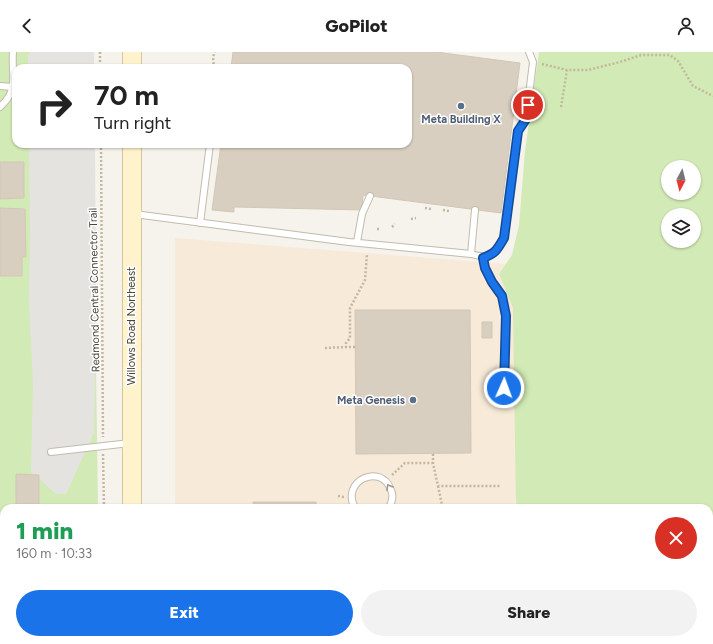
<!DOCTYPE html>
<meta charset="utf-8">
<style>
:root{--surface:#fff;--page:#f2f2f2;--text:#222;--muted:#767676;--accent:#1a73e8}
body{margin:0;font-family:Figtree,sans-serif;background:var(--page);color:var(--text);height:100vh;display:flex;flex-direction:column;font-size:15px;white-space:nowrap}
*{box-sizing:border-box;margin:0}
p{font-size:13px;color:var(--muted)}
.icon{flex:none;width:22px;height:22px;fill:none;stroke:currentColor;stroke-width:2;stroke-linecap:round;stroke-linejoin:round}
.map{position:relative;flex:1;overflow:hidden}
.sheet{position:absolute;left:0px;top:452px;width:713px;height:140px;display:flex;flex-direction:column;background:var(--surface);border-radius:12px 12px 0 0;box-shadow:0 1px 3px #0004}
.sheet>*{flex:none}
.hud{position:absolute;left:12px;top:12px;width:400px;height:84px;border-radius:12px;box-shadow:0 1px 3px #0004;background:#fff;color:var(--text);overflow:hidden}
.needle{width:26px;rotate:187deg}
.controls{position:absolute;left:661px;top:108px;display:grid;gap:8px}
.controls a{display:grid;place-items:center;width:40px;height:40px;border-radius:50%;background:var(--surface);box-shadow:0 1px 3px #0004;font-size:20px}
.pin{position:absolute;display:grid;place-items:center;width:34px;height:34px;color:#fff;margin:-17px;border:2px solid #fff;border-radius:50%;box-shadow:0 1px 4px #0007}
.me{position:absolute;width:44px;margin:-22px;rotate:2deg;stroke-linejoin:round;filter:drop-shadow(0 0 3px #0008)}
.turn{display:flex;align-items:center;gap:14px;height:84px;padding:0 16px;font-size:18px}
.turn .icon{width:52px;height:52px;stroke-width:2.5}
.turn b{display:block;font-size:28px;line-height:34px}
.round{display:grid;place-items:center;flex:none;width:42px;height:42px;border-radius:21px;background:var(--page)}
.headline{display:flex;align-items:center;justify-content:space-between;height:68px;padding:0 16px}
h1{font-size:24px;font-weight:800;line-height:30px;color:#1e9e55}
.primary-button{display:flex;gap:8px;margin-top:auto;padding:8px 16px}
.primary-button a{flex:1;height:46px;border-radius:24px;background:var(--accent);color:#fff;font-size:16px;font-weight:800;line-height:46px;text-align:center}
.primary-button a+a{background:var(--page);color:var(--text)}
header{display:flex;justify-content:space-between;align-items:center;height:52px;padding:0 16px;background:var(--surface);font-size:18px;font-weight:800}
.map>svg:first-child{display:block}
.commercial{fill:#f7ead8}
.green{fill:#d2eab5;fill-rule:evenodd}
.parking{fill:#e5e3e0}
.building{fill:#d8cfc1;stroke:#d3c7b4}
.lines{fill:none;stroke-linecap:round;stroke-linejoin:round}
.lane-casing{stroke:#c2bbae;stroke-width:8}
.secondary-casing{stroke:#d6c79b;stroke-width:20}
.path{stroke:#c4b79f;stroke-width:2.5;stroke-dasharray:2 2;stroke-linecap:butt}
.lane{stroke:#fff;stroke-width:6}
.secondary{stroke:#fff3cd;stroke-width:18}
.oneway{stroke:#9c9892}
.route-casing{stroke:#114b97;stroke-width:10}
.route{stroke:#1a73e8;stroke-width:7}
.service-dot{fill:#5c6f8a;stroke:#fff;stroke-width:1.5}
.labels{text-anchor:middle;stroke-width:3;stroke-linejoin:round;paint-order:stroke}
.service-label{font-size:11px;font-weight:bold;fill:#4e5e75;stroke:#fff}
.street-label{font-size:11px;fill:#4b4439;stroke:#fff}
</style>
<header><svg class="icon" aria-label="back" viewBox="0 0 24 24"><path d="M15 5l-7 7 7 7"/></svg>GoPilot<svg class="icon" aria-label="person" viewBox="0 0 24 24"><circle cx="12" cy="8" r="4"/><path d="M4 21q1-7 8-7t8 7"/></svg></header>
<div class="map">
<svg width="713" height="592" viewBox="0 0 713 592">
<rect width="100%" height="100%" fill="#f6f3ec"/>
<!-- commercial -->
<path class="commercial" d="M175 186 531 214 515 456H175Z
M175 588H506V592H175Z"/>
<!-- green -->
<path class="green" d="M0 0H91V16H16V92H93L98 456H4V588H99V592H0Z
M539 0H713V592H477L479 588H709V456H516L513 256 499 222 512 203 519 173 525 99ZM668 115H694V141H668ZM668 163H694V189H668Z"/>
<!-- parking -->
<path class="parking" d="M30 0H94V16H28V3Z
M29 92H95L96 255 94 381 66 442H56L31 420 33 332 29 251 30 183Z"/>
<!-- building -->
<path class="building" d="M233 0H436L520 11 501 161 363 143 362 158 234 155V160L212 158 221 92H408V16H231Z
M0 110H24V146L0 147Z
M0 156 25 157 26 205H22V224H0Z
M355 258H470L471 401 356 402Z
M482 270H492V286H482Z
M16 422 39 423V456H16Z
M253 450H316V456H254Z
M254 588H317V592H254Z"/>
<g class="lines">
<!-- lane casing -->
<g class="lane-casing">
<path id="lane" d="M0 34 13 35
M0 55C20 37 11 23 13 0
M134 162 349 190 471 202C491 208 495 203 504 186L518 79 526 67 533 10 529 0
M200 171 210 92
M357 190 362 162 370 144
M471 202 475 158
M483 206 485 216 492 230 502 243 506 263 504 337
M51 400 130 391
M355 456C340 429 381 410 391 438 394 444 392 450 389 456
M0 503 4 508
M38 588 41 592
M339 588V592"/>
</g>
<!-- secondary casing -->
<g class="secondary-casing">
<path id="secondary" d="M132 16V0
M132 92V456
M135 588V592"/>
</g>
<!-- path -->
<path class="path" d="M100 0V16
M542 12 567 18H588L620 10 641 3H670L678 9 693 34 713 44
M214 16 213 5 215 0
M561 55 567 18
M101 92 103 385
M425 156 431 157
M443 158 449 159
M411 167 416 166
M392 175 395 172
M377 177H380
M355 295H346V291L350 286V256L365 228 367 202
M325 296 346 295
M103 402 104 456
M433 402V411L438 434H501
M392 423 405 411H433
M438 434 442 453
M338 444 344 445
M104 588V592
M611 588 615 592
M438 592 439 591
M529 592 531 588
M656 592 674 589 676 592"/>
<!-- lane -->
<use href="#lane" class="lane"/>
<!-- secondary -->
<use href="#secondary" class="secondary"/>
</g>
<!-- one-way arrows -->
<defs><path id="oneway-chevron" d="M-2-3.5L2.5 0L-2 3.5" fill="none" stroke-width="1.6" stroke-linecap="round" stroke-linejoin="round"/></defs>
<use class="oneway" href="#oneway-chevron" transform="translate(389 435) rotate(-120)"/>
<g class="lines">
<!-- route casing -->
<g class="route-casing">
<path id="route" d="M504 336 506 264 502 244 492 230 485 216 483 206C496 201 497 198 504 186L518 79 526 67 528 53"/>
</g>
<!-- route -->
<use href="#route" class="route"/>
</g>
<!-- markers -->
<g class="service-dot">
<circle cx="461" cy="54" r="4"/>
<circle cx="413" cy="348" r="4"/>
</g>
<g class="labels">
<!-- service labels -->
<g class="service-label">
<text x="461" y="71">Meta Building X</text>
<text x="405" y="352" text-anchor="end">Meta Genesis</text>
</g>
<!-- street labels -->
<g class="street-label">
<text transform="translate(94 238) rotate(-91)" y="4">Redmond Central Connector Trail</text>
<text transform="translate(131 274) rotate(-90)" y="4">Willows Road Northeast</text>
</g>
</g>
</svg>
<div class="controls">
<a><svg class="needle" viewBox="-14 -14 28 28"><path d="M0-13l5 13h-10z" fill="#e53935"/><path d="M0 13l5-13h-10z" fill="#767676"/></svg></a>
<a><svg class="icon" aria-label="layers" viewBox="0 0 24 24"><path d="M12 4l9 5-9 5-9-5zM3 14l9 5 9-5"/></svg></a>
</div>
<div class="pin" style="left:528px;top:53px;background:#d93025"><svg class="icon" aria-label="arrive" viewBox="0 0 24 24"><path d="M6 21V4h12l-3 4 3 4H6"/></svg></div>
<svg class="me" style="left:504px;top:336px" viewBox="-20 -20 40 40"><circle r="17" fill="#1a73e8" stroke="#fff" stroke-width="3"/><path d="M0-11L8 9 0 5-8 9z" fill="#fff"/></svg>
<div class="hud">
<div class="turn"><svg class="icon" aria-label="right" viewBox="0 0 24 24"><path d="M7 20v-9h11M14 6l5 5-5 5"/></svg><div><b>70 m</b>Turn right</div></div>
</div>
<section class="sheet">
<div class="headline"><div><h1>1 min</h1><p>160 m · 10:33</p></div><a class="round" style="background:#d93025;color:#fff"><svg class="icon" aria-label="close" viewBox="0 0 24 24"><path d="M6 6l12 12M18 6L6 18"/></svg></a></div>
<div class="primary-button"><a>Exit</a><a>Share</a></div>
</section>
</div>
